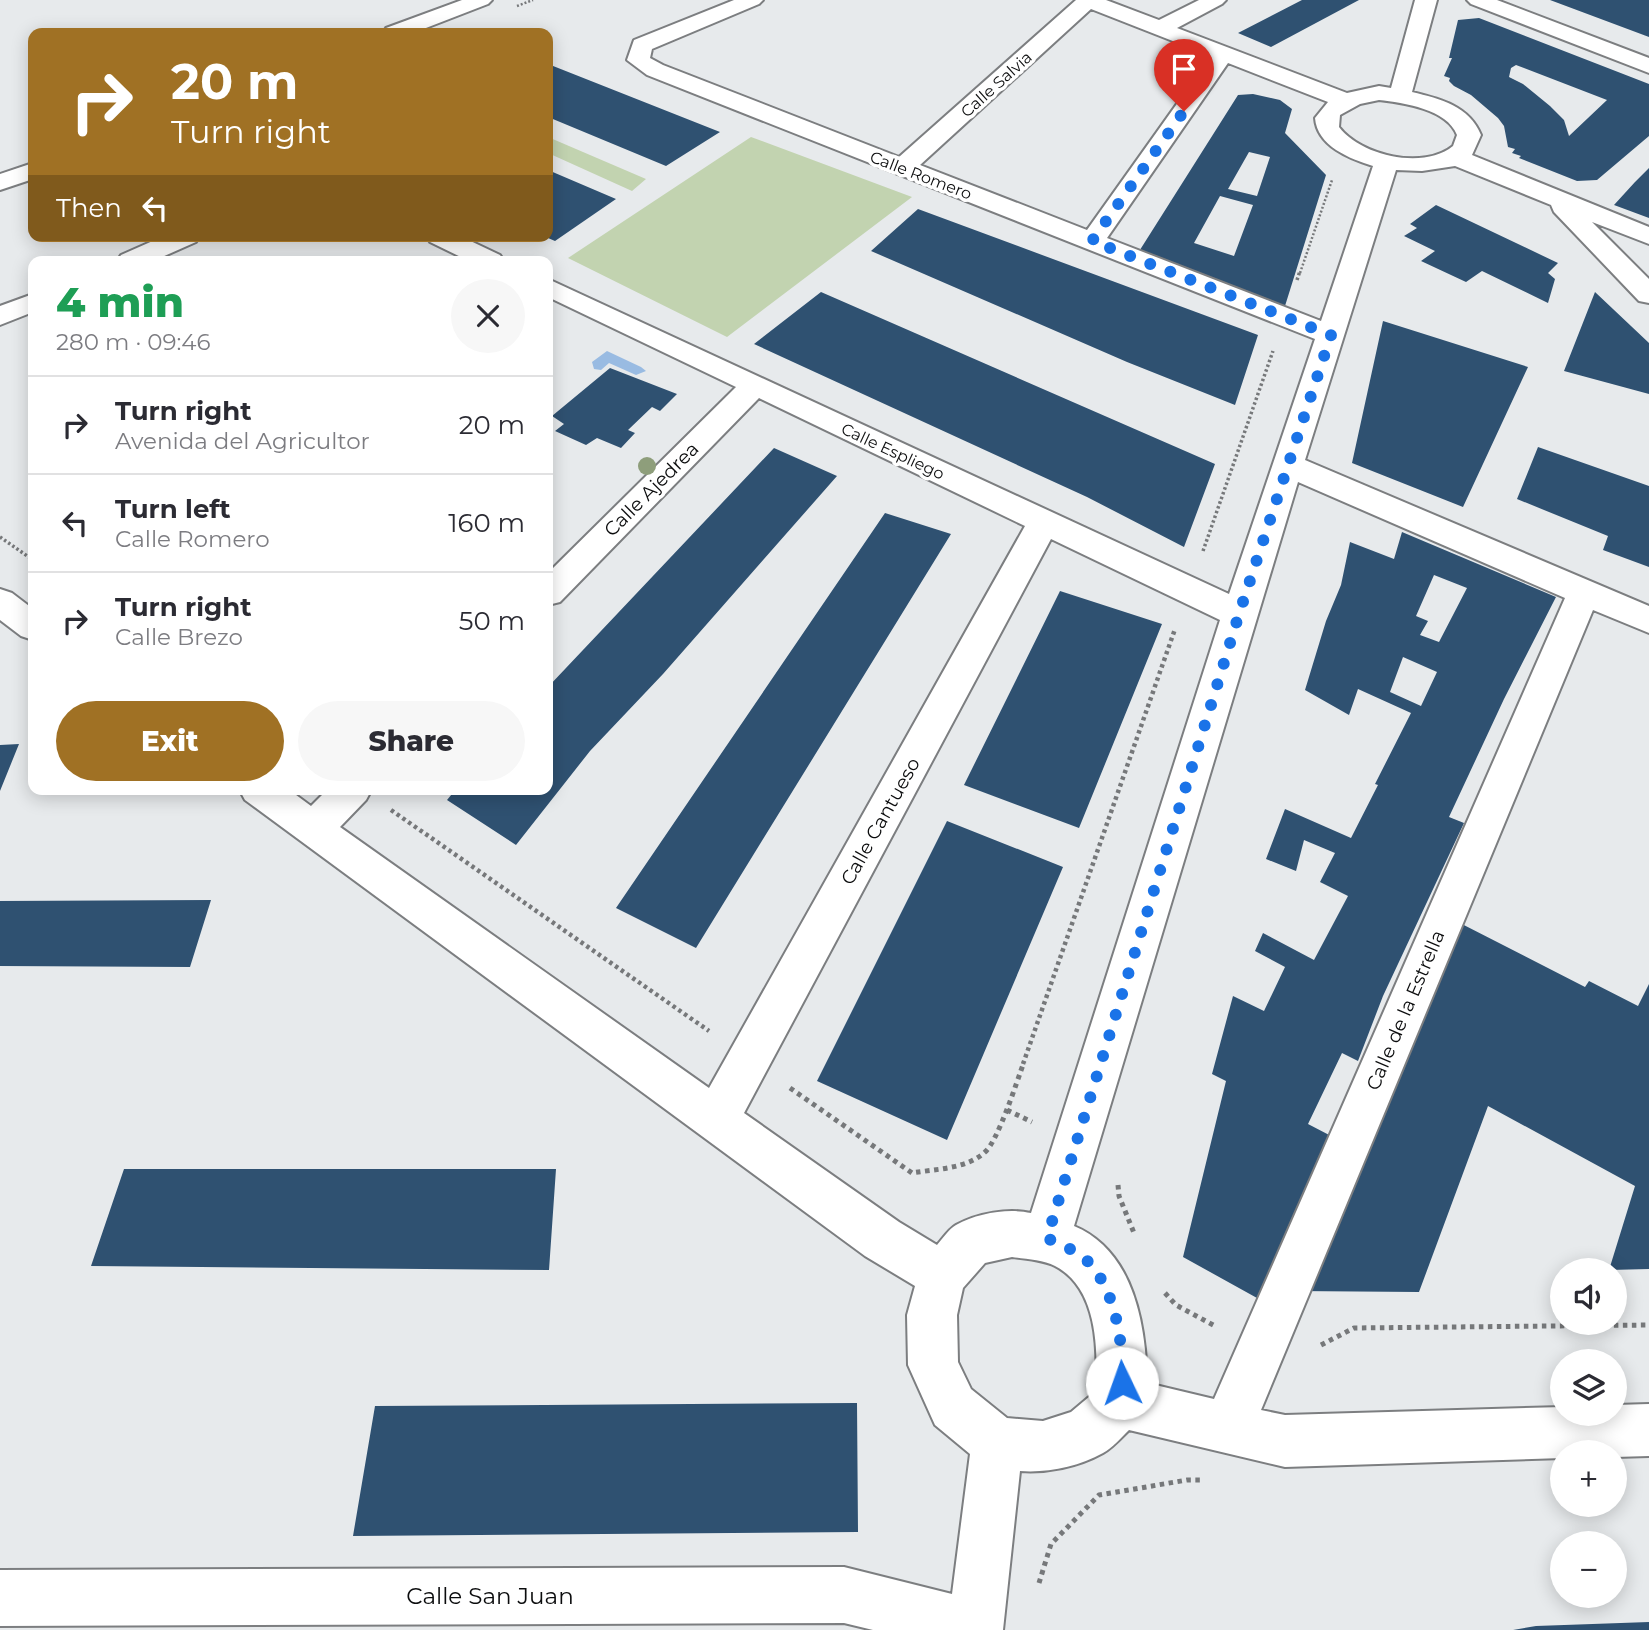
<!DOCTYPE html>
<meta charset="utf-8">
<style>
:root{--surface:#fff;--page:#f7f7f7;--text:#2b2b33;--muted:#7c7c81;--line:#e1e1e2;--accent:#a07124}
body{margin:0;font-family:Montserrat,sans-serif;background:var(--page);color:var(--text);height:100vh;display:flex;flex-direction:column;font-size:26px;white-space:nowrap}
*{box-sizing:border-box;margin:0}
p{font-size:23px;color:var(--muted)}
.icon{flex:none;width:38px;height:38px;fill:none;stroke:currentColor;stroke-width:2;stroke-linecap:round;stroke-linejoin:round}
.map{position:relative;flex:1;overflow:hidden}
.sheet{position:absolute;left:28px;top:256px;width:525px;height:539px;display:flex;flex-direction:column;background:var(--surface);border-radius:14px;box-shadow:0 4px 18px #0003}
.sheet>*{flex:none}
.top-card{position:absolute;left:28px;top:28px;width:525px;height:214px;border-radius:14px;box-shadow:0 4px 18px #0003;background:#a07124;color:#fff;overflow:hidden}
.buttons{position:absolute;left:1550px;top:1258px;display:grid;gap:14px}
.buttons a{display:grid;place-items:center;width:77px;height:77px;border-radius:50%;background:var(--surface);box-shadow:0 4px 18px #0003;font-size:35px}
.pin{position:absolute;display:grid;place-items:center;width:60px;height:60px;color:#fff;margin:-72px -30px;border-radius:50% 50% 50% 0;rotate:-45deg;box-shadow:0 0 7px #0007}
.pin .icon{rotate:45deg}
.me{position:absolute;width:77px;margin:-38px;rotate:357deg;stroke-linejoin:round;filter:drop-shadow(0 0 5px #0008)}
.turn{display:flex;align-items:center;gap:24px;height:147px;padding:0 28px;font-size:32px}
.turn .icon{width:91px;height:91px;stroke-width:2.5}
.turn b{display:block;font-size:49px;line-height:60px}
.then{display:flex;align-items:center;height:66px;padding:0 28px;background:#0003;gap:14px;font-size:26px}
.round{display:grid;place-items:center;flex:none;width:74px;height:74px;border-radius:37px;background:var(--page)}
.overview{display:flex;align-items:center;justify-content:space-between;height:119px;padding:0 28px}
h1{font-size:42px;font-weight:800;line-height:52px;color:#1e9e55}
.button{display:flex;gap:14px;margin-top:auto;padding:14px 28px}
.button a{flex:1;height:80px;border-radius:42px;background:var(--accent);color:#fff;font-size:28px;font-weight:800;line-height:80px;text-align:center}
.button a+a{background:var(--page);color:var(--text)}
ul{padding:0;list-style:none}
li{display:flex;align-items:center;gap:21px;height:98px;padding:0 28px;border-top:2px solid var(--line)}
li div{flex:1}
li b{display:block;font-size:26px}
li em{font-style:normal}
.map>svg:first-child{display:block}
.green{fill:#c2d3b0}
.water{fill:#99bbe2}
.building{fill:#2f5171;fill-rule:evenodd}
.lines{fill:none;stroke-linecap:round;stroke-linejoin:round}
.minor-casing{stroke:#7c7e80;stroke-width:4}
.path-far3{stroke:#76787a;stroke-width:2.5;stroke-dasharray:2 2;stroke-linecap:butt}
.path-far2{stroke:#76787a;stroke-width:3.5;stroke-dasharray:2.5 2.5;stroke-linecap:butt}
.path-far1{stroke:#76787a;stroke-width:4.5;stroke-dasharray:3.5 3.5;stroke-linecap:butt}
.path{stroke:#76787a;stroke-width:5;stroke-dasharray:4.5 4.5;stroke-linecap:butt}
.minor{fill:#fff;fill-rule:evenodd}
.tree{fill:#8e9e7b}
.route{stroke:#1a73e8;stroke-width:12;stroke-dasharray:0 21.6}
.labels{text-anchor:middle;stroke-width:7;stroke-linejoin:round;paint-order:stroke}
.far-street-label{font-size:16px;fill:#0b0c0d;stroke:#fff}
.street-label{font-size:19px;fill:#0b0c0d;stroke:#fff}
.near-street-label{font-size:23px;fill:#0b0c0d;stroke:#fff}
</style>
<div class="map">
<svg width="1649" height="1630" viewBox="0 0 1649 1630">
<rect width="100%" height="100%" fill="#e7eaec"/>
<!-- green -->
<path class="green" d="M548 137 646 179 632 191 548 153Z
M751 137 912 197 727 337 568 258Z"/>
<!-- water -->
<path class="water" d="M607 351 641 367 646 371 636 375 609 363 601 370 594 369 592 362Z"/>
<!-- building -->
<path class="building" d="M1302 0H1359L1271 47 1238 33Z
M1550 0H1649V37Z
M1479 18 1649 84V136L1597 180 1577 181 1519 158 1521 156 1512 153 1515 149 1508 147 1504 126 1498 118 1471 95 1454 86 1449 81 1450 78 1444 76 1452 58H1449L1458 20ZM1516 65 1607 100 1569 136 1564 120 1550 106 1523 84 1509 77 1511 68Z
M548 64 720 132 666 166 548 117Z
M1253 94 1280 100 1292 109 1285 133 1326 175 1285 306 1138 253 1238 95ZM1249 152 1270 157 1257 196 1228 189ZM1220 196 1253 205 1234 256 1194 243Z
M1649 168V218L1614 205 1635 182Z
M548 170 616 199 555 241 548 238Z
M1436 205 1558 263 1548 273 1555 279 1548 303 1482 271 1466 282 1421 261 1435 251 1404 236 1417 228 1410 224Z
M918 209 1258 335 1235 405 1127 362 871 251Z
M821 292 1215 464 1184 547 1087 497 754 344Z
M1595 292 1649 343V394L1564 371Z
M1383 321 1528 367 1463 507 1352 463Z
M610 368 677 394 660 411 652 407 628 430 635 433 621 448 597 438 586 445 555 431 564 424 552 416Z
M1538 447 1649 486V567L1603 550 1608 536 1517 499Z
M774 448 837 476 663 674 590 751 516 845 447 800 456 789H548V687Z
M885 513 951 534 696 948 616 908Z
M1402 532 1556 597 1504 699 1449 817 1464 823 1383 996 1358 1061 1342 1053 1308 1124 1333 1137 1257 1298 1183 1257 1226 1081 1212 1074 1233 996 1264 1011 1285 967 1255 951 1263 933 1314 960 1348 896 1320 882 1335 853 1304 840 1296 871 1266 859 1285 809 1351 838 1378 785 1375 784 1411 713 1358 689 1349 715 1305 690 1326 621 1341 585 1350 542 1394 559ZM1434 575 1467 588 1439 642 1420 635 1428 621 1416 616ZM1403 657 1437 672 1421 706 1390 692Z
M1060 591 1162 624 1079 828 964 785Z
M19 744 0 791V745Z
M947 821 1063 867 947 1140 817 1081Z
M211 900 190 967 0 966V901Z
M1454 920 1585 987 1589 981 1638 1006 1649 984V1269L1609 1270 1635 1186 1488 1106 1419 1292 1295 1291Z
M124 1169H556L549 1270 91 1266Z
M857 1403 858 1532 353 1536 375 1406Z
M1649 1622V1630H1513L1536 1626Z"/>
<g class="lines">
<!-- minor casing -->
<g class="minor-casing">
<path id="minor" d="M462 0H492L488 4 413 33H383L386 28Z
M734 0H763L759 4 652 49 650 58 663 65 899 157 1076 0H1106L1159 20 1199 0H1226L1222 4 1177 28 1347 93 1379 86 1391 88 1415 0H1437L1412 92C1441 99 1469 106 1481 135L1472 155 1649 227V244L1592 222 1649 279V303L1639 301 1554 212 1551 205 1455 166 1422 171 1396 170 1305 460 1649 606V633L1593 610 1261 1410 1285 1415 1563 1407V1414H1615V1405L1649 1404V1456L1615 1457V1452H1563V1458L1285 1467 1129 1430C1121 1438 1112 1448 1103 1453 1078 1467 1047 1473 1020 1471L1003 1630H873L844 1623 0 1626V1570L844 1567 952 1594 970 1454 935 1425 908 1365 907 1315 915 1286 865 1256 245 800 239 789H288L311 806 328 789H372L366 800 340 827 709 1088 1025 526 759 398 560 602 548 605V573L736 387 548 297V279L1229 594 1315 339 647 75 627 60 634 40ZM1091 9 1211 56 1087 230 920 165ZM1228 63 1328 102 1315 118C1317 146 1350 159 1373 166L1321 321 1107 238ZM1379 100C1404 103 1447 109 1457 135L1453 146C1424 170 1361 156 1339 127L1340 115 1360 104ZM1298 482 1565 598 1214 1399 1147 1383C1146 1326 1134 1251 1074 1226ZM1051 539 1220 620 1031 1213C1008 1208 978 1213 956 1225 949 1229 943 1238 937 1245L899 1222 744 1113ZM1012 1257C1026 1259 1043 1260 1055 1266 1098 1288 1098 1350 1096 1391L1071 1412 1043 1421 1007 1418 971 1389 958 1362 957 1315 963 1288 985 1263Z
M1467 0H1497L1649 58V73L1471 4Z
M33 163V179L0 190V174Z
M164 236H200L196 242 153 261H117L121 255Z
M426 236H460L500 255 504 261H469L430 242Z
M33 294V312L0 325V306Z
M0 589 12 593 33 609V640L21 636 0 620Z"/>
</g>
<!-- path-far3 -->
<path class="path-far3" d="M517 6 533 0
M1300 273 1332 180"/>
<!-- path-far2 -->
<path class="path-far2" d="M1297 280 1300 271
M0 537 33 560
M1203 551 1273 351"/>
<!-- path-far1 -->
<path class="path-far1" d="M391 810 709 1031
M1023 1064 1175 629"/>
<!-- path -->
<path class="path" d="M790 1088 912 1173C935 1169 967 1169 985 1152 998 1141 1017 1081 1024 1062
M1007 1110 1032 1122
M1118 1185 1119 1196 1134 1233
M1165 1293 1176 1305 1215 1326
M1321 1345 1354 1328 1649 1325
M1039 1583 1051 1544 1099 1495 1187 1480H1204"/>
<!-- minor -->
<use href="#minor" class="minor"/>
</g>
<!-- trees -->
<circle class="tree" cx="647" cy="466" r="9"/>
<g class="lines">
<!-- route -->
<path class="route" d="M1122 1383C1124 1343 1115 1283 1082 1256 1072 1249 1058 1244 1047 1238L1239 614 1331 335 1092 241 1184 111"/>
</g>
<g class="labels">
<!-- far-street labels -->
<g class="far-street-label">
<text transform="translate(996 84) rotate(-42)" y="6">Calle Salvia</text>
<text transform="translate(921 175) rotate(21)" y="6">Calle Romero</text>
<text transform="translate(893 451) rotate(25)" y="6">Calle Espliego</text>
</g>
<!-- street labels -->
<g class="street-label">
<text transform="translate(651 489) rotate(-45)" y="7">Calle Ajedrea</text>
<text transform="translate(880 821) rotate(-61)" y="7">Calle Cantueso</text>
<text transform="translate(1405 1010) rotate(-67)" y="7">Calle de la Estrella</text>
</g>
<!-- near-street labels -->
<g class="near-street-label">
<text x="490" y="1604">Calle San Juan</text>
</g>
</g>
</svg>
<div class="buttons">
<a><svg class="icon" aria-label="sound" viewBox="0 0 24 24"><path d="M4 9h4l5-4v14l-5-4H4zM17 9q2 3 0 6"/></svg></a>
<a><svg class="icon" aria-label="layers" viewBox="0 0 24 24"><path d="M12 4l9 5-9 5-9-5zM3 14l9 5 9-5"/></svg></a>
<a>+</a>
<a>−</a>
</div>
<div class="pin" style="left:1184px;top:111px;background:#d93025"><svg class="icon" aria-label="arrive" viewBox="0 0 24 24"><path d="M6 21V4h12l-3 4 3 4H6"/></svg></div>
<svg class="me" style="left:1122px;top:1383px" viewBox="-20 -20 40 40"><circle r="19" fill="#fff"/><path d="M0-13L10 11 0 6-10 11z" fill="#1a73e8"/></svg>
<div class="top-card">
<div class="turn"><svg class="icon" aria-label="right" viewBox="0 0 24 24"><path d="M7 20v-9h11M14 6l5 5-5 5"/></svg><div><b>20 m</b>Turn right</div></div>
<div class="then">Then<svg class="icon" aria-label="left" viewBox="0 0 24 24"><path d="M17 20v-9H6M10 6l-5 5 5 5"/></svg></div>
</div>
<section class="sheet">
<div class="overview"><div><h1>4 min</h1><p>280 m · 09:46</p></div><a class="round"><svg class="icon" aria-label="close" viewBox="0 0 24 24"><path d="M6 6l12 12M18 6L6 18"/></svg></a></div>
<ul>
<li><svg class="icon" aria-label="right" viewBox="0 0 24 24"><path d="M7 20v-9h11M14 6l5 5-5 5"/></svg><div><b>Turn right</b><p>Avenida del Agricultor</p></div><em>20 m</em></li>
<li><svg class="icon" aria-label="left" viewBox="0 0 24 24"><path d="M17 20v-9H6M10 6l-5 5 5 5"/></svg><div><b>Turn left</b><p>Calle Romero</p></div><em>160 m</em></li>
<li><svg class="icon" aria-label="right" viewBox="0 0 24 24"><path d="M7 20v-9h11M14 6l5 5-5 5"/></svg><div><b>Turn right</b><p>Calle Brezo</p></div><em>50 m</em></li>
</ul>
<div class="button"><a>Exit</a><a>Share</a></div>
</section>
</div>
